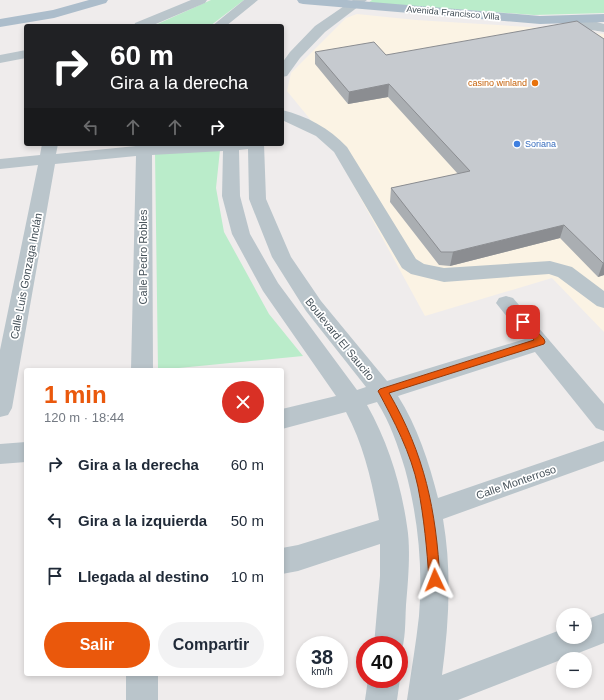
<!DOCTYPE html>
<html lang="es">
<meta charset="utf-8">
<style>
:root{--surface:#fff;--page:#f2f2f3;--text:#1f2937;--muted:#747a83;--accent:#ea580c}
body{margin:0;font-family:Helvetica,sans-serif;background:var(--page);color:var(--text);height:100vh;display:flex;flex-direction:column;font-size:15px;white-space:nowrap}
*{box-sizing:border-box;margin:0}
p{font-size:13px;color:var(--muted)}
.icon{flex:none;width:22px;height:22px;fill:none;stroke:currentColor;stroke-width:2;stroke-linecap:round;stroke-linejoin:round}
.map{position:relative;flex:1;overflow:hidden}
.details{position:absolute;left:24px;top:368px;width:260px;height:308px;display:flex;flex-direction:column;background:var(--surface);border-radius:4px;box-shadow:0 2px 6px #0003}
.details>*{flex:none}
.hud{position:absolute;left:24px;top:24px;width:260px;height:122px;border-radius:4px;box-shadow:0 2px 6px #0003;background:#202124;color:#fff;overflow:hidden}
.buttons{position:absolute;left:556px;top:608px;display:grid;gap:8px}
.buttons a{display:grid;place-items:center;width:36px;height:36px;border-radius:50%;background:var(--surface);box-shadow:0 2px 6px #0003;font-size:20px}
.speed{position:absolute;left:296px;top:636px;display:flex;gap:8px;font-size:20px;font-weight:700;text-align:center}
.speed>*{display:grid;place-content:center;width:52px;height:52px;border-radius:50%;background:var(--surface);box-shadow:0 2px 6px #0003;line-height:1}
.speed small{font-size:10px;font-weight:400}
.speed .limit{border:6px solid #d22;background:#fff;color:#111}
.pin{position:absolute;display:grid;place-items:center;width:34px;height:34px;color:#fff;margin:-17px;border-radius:8px;box-shadow:0 2px 6px #0006}
.me{position:absolute;width:44px;margin:-22px;rotate:358deg;stroke-linejoin:round;filter:drop-shadow(0 0 3px #0008)}
.turn{display:flex;align-items:center;gap:14px;height:84px;padding:0 20px;font-size:18px}
.turn .icon{width:52px;height:52px;stroke-width:2.5}
.turn b{display:block;font-size:28px;line-height:34px}
.lanes{display:flex;align-items:center;height:38px;padding:0 20px;background:#0003;justify-content:center;gap:20px;direction:ltr}
.lanes .off{opacity:.35}
.round{display:grid;place-items:center;flex:none;width:42px;height:42px;border-radius:21px;background:var(--page)}
.head{display:flex;align-items:center;justify-content:space-between;height:68px;padding:0 20px}
h1{font-size:24px;font-weight:600;line-height:30px;color:var(--accent)}
.action{display:flex;gap:8px;margin-top:auto;padding:8px 20px}
.action a{flex:1;height:46px;border-radius:24px;background:var(--accent);color:#fff;font-size:16px;font-weight:600;line-height:46px;text-align:center}
.action a+a{background:var(--page);color:var(--text)}
ul{padding:0;list-style:none}
li{display:flex;align-items:center;gap:12px;height:56px;padding:0 20px}
li div{flex:1}
li b{display:block;font-size:15px}
li em{font-style:normal}
.map>svg:first-child{display:block}
.commercial{fill:#fbf3e4}
.green{fill:#baecca}
.lines{fill:none;stroke-linecap:round;stroke-linejoin:round}
.minor{fill:#bac5cb;fill-rule:evenodd}
.major{fill:#acbdcb;fill-rule:evenodd}
.wall{fill:#aaaeb2}
.shaded-wall{fill:#8b8d91}
.building{fill:#c6cacf;stroke:#8b8d91}
.route{fill:#ea580c;stroke:#983908}
.food-dot{fill:#e8710a;stroke:#fff;stroke-width:1.5}
.shop-dot{fill:#3f7fe0;stroke:#fff;stroke-width:1.5}
.labels{text-anchor:middle;stroke-width:3.5;stroke-linejoin:round;paint-order:stroke}
.far-street-label{font-size:9px;fill:#455159;stroke:#fff}
.far-food-label{font-size:9px;fill:#c56008;stroke:#fff;text-anchor:end}
.far-shop-label{font-size:9px;fill:#366cbe;stroke:#fff;text-anchor:start}
.street-label{font-size:11px;fill:#455159;stroke:#fff}
</style>
<div class="map">
<svg width="604" height="700" viewBox="0 0 604 700">
<rect width="100%" height="100%" fill="#efecec"/>
<!-- commercial -->
<path class="commercial" d="M357 14 416 20 561 29 604 34V332L552 278 425 316 332 146 287 91 291 73 346 18Z"/>
<!-- green -->
<path class="green" d="M211 0H244L210 26H153Z
M372 0H604V13L534 15 368 3Z
M220 150 216 188 224 232 269 314 303 356 158 370 155 152Z"/>
<g class="lines">
<!-- minor -->
<path class="minor" d="M191 0H207L205 3 151 26H134L135 23Z
M244 0H258L226 26H212Z
M353 0H367L325 32 300 58 287 76 282 77V63L290 52 315 26Z
M575 16 604 24V32C594 30 575 29 569 20L570 17Z
M26 50V58L0 63V55Z
M282 110C307 116 329 128 347 147L416 259 424 264 444 268 550 261 572 267 604 291V308L597 306 558 277 549 274 444 282 411 274 402 268 399 263 334 152 316 136 282 120Z
M42 144H58L56 154 136 146V144H264L266 199 291 257 321 301 387 381 525 339 496 303 499 298 506 296 513 298 604 404V431L596 428 535 352 398 396C417 426 429 462 438 498L604 441V461L443 519C452 571 449 623 442 675L563 629V637H585V620L604 613V643L458 700H407C411 672 416 644 419 616 423 566 418 517 405 469 398 446 390 422 377 402L367 405C388 442 401 484 407 526 411 549 408 582 406 605 405 622 406 640 400 656L399 645H374L380 576V544L298 571 282 574V548L298 545 379 520C372 482 364 446 346 412L282 429V409L336 396 263 291 232 234 222 196 223 151 152 155 153 370H131L136 156 55 164 12 408 8 415 0 417V350L38 165 0 169V159L40 155ZM248 149 249 199 272 257 306 311 366 387 357 390 278 283 250 234 240 196 239 150Z
M26 442V462L0 464V444Z
M126 674H158V700H126Z
M399 678 400 679 397 700H365L368 679H399Z"/>
<!-- major -->
<path class="major" d="M89 0H108L106 3 54 18 0 27V19L53 10Z
M297 0H347L540 16 604 14V22L540 24 303 4 299 3Z"/>
</g>
<!-- wall -->
<path class="wall" d="M604 39V275L598 277 560 238 450 266 439 265 390 202 391 188 458 174 388 97 348 104 315 64V52L386 55Z"/>
<!-- shaded-wall -->
<path class="shaded-wall" d="M389 84 388 97 348 104 349 92Z
M564 225 560 238 450 266 453 252Z
M603 263H604V275L598 277Z"/>
<!-- building -->
<path class="building" d="M577 21 604 39V263H603L564 225 453 252H441L391 188 470 171 389 84 349 92 315 52 374 42 386 55Z"/>
<!-- route -->
<path class="route" d="M523 319 526 320 544 339 545 342 544 344 389 393C425 455 436 510 440 580L439 584 435 586 430 584 429 580C427 549 424 518 418 487 411 453 394 421 378 391L380 389 534 340 519 322Z"/>
<!-- markers -->
<circle class="food-dot" cx="535" cy="83" r="4"/>
<circle class="shop-dot" cx="517" cy="144" r="4"/>
<g class="labels">
<!-- far-street labels -->
<g class="far-street-label">
<text transform="translate(453 13) rotate(5)" y="3">Avenida Francisco Villa</text>
</g>
<!-- far-food labels -->
<g class="far-food-label">
<text x="527" y="86">casino winland</text>
</g>
<!-- far-shop labels -->
<g class="far-shop-label">
<text x="525" y="147">Soriana</text>
</g>
<!-- street labels -->
<g class="street-label">
<text transform="translate(143 257) rotate(-90)" y="4">Calle Pedro Robles</text>
<text transform="translate(26 276) rotate(-79)" y="4">Calle Luis Gonzaga Inclán</text>
<text transform="translate(340 339) rotate(51)" y="4">Boulevard El Saucito</text>
<text transform="translate(516 482) rotate(-19)" y="4">Calle Monterroso</text>
</g>
</g>
</svg>
<div class="buttons">
<a>+</a>
<a>−</a>
</div>
<div class="speed"><div>38<small>km/h</small></div><div class="limit">40</div></div>
<div class="pin" style="left:523px;top:322px;background:#d93025"><svg class="icon" aria-label="arrive" viewBox="0 0 24 24"><path d="M6 21V4h12l-3 4 3 4H6"/></svg></div>
<svg class="me" style="left:435px;top:580px" viewBox="-20 -20 40 40"><path d="M0-17L14 15 0 8-14 15z" fill="#ea580c" stroke="#fff" stroke-width="4"/></svg>
<div class="hud">
<div class="turn"><svg class="icon" aria-label="right" viewBox="0 0 24 24"><path d="M7 20v-9h11M14 6l5 5-5 5"/></svg><div><b>60 m</b>Gira a la derecha</div></div>
<div class="lanes"><svg class="icon off" aria-label="left" viewBox="0 0 24 24"><path d="M17 20v-9H6M10 6l-5 5 5 5"/></svg><svg class="icon off" aria-label="ahead" viewBox="0 0 24 24"><path d="M12 20V5M6 11l6-6 6 6"/></svg><svg class="icon off" aria-label="ahead" viewBox="0 0 24 24"><path d="M12 20V5M6 11l6-6 6 6"/></svg><svg class="icon" aria-label="right" viewBox="0 0 24 24"><path d="M7 20v-9h11M14 6l5 5-5 5"/></svg></div>
</div>
<section class="details">
<div class="head"><div><h1>1 min</h1><p>120 m · 18:44</p></div><a class="round" style="background:#d93025;color:#fff"><svg class="icon" aria-label="close" viewBox="0 0 24 24"><path d="M6 6l12 12M18 6L6 18"/></svg></a></div>
<ul>
<li><svg class="icon" aria-label="right" viewBox="0 0 24 24"><path d="M7 20v-9h11M14 6l5 5-5 5"/></svg><div><b>Gira a la derecha</b></div><em>60 m</em></li>
<li><svg class="icon" aria-label="left" viewBox="0 0 24 24"><path d="M17 20v-9H6M10 6l-5 5 5 5"/></svg><div><b>Gira a la izquierda</b></div><em>50 m</em></li>
<li><svg class="icon" aria-label="arrive" viewBox="0 0 24 24"><path d="M6 21V4h12l-3 4 3 4H6"/></svg><div><b>Llegada al destino</b></div><em>10 m</em></li>
</ul>
<div class="action"><a>Salir</a><a>Compartir</a></div>
</section>
</div>
